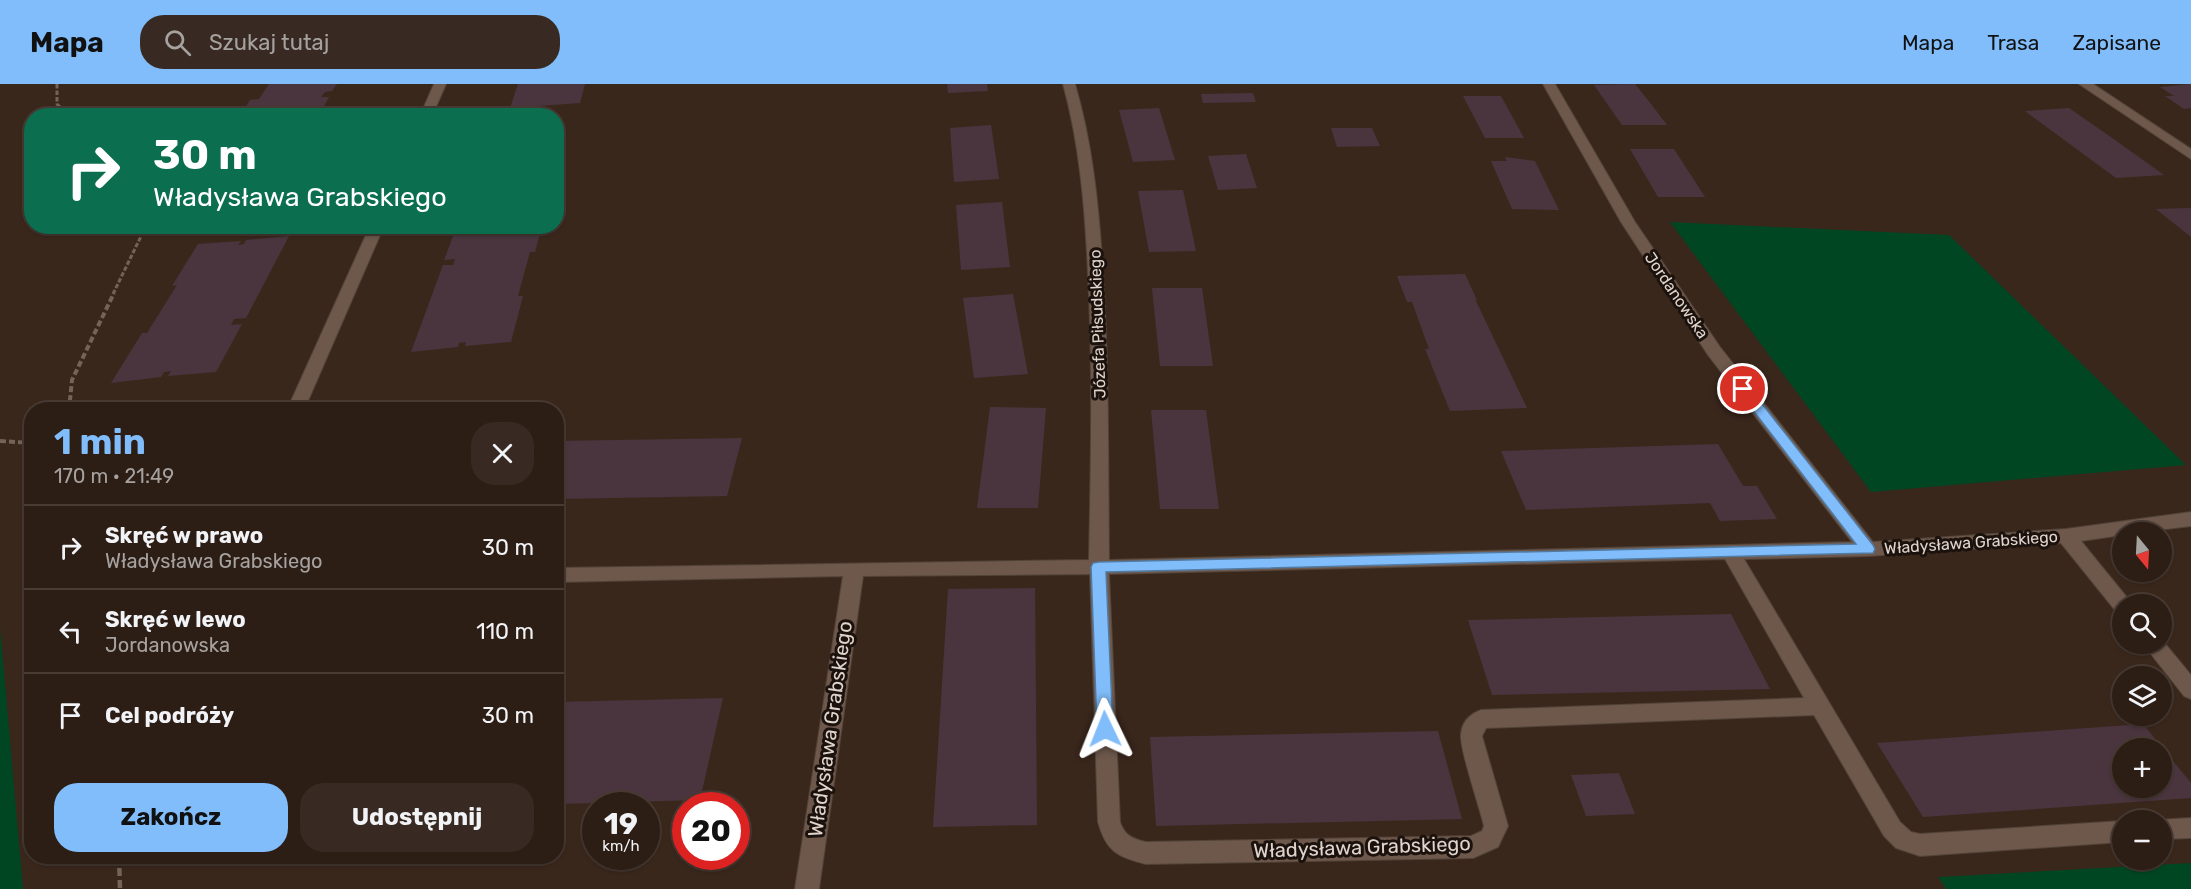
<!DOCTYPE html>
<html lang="pl">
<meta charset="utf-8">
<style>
:root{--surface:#2c1d15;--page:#382a22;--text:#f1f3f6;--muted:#a6a2a0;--line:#483b34;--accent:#80bdfa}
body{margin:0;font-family:Rubik,sans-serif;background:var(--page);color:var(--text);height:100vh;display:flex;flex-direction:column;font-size:22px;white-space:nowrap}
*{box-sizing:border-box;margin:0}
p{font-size:20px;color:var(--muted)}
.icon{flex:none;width:33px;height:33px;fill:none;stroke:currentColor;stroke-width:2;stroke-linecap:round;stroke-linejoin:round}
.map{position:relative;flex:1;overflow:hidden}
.side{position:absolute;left:24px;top:318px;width:540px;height:462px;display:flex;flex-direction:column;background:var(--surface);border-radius:24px;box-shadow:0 2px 4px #0004,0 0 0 2px var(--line)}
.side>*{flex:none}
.top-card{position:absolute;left:24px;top:24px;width:540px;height:126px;border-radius:24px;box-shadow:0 2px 4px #0004,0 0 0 2px var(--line);background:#0b6e4f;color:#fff;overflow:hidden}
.needle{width:39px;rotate:162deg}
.fabs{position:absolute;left:2112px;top:438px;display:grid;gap:12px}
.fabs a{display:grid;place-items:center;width:60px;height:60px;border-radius:50%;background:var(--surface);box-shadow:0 2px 4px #0004,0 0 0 2px var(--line);font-size:30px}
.speed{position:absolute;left:582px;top:708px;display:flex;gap:12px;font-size:30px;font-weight:700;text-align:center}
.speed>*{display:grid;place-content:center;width:78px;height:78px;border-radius:50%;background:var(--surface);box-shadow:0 2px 4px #0004,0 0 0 2px var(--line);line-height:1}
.speed small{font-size:15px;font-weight:400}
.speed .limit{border:9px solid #d22;background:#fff;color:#111}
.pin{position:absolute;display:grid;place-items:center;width:51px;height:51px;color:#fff;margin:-26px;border:3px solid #fff;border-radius:50%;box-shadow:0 2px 6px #0007}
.me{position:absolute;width:66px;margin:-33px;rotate:358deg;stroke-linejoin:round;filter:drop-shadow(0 0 4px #0008)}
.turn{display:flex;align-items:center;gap:21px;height:126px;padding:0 30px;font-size:27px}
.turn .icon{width:78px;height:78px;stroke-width:2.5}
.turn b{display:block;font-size:42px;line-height:51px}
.round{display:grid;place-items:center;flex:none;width:63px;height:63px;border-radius:24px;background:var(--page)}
.headline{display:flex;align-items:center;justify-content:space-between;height:102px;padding:0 30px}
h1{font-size:36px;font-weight:700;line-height:45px;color:var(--accent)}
.button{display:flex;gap:12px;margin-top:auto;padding:12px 30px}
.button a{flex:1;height:69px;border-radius:24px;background:var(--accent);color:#111;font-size:24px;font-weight:700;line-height:69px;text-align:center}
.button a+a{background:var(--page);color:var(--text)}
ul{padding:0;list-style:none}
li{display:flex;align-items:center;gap:18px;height:84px;padding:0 30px;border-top:2px solid var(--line)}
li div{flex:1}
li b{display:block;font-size:22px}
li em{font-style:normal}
header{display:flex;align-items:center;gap:36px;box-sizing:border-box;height:84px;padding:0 30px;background:var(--accent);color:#111}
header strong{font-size:28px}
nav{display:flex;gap:33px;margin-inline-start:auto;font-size:21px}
.search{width:420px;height:54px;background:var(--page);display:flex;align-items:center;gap:15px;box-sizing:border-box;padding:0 21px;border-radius:24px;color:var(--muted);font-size:22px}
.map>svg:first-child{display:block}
.green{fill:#004622}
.building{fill:#4a353e;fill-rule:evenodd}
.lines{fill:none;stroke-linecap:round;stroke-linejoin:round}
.minor-casing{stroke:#524339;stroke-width:2}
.path-far2{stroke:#736359;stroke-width:3;stroke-dasharray:4.5 2;stroke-linecap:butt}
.path-far1{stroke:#736359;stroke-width:4;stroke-dasharray:6 3;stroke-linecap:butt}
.path{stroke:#736359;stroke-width:4.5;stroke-dasharray:8 4;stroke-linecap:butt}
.minor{fill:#6d584b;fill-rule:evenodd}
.route{fill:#80bdfa;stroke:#537ba2;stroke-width:1.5}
.labels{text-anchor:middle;stroke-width:6;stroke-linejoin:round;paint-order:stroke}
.street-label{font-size:16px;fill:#e0d4cc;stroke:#1b120d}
.near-street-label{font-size:20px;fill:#e0d4cc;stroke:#1b120d}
</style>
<header>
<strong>Mapa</strong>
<div class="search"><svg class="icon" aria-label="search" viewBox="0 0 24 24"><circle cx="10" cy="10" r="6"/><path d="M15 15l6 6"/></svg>Szukaj tutaj</div>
<nav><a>Mapa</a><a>Trasa</a><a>Zapisane</a></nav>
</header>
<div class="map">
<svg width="2191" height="805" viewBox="0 0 2191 805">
<rect width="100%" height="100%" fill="#3a271c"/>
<!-- green -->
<path class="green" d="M1670 138 1949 151 2186 381 1871 408Z
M0 543 23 805H0Z
M2191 779V805H1946L1938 793Z"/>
<!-- building -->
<path class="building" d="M269 0H337L332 7 325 8 321 13H329L319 32H240L250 16 259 15Z
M518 0H585L580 19 510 24Z
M947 0H987L988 7 948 9Z
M1635 0 1651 20 1667 41H1622L1594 1Z
M2191 0V24L2184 25 2165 12H2174L2160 3Z
M1253 9 1256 18 1203 19 1201 10Z
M1463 12H1501L1524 54H1485Z
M1159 24 1175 76 1133 78 1119 26Z
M2069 24 2115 56 2164 91 2116 94 2025 27Z
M991 41 999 95 954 98 950 44Z
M1331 44H1372L1380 62 1337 63Z
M1630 65H1674L1705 113H1658Z
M1246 70 1257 104 1218 106 1208 72Z
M1505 73 1535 77 1559 126 1512 125 1491 77H1507Z
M1183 106 1196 167 1149 168 1138 107Z
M1002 118 1010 183 961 186 956 121Z
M2191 124V153L2156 125Z
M457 142H542L535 168H530L518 212H523L511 258 465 262 466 258 459 259 458 263 411 268 443 181H453L455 175 444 176Z
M289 152 246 234 234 235 231 241 242 240 216 288 168 292 171 287 164 288 161 293 111 299 142 249H147L177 201 172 202 198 160 241 157 238 161 244 160 246 156Z
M1465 190 1477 216 1475 215 1527 324 1450 327 1425 265H1429L1412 218H1407L1397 192Z
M1152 204H1202L1213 282H1160Z
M1013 210 1028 290 974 294 963 214Z
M990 323 1046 324 1038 424H977Z
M1151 326H1206L1219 425H1160Z
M742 354 727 412 556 415V357Z
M1718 360 1743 402H1757L1777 435 1720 437 1710 419 1526 426 1501 367Z
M1035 504 1037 741 933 743 948 505Z
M1731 530 1770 605 1492 611 1468 536Z
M723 614 700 716 556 720V618Z
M2143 640 2191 699V714L1923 733 1877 659ZM2122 664H2162V704H2122Z
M1438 647 1462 735 1156 742 1150 653Z
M1619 689 1635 730 1586 732 1571 691Z"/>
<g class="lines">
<!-- minor casing -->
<g class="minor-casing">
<path id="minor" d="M434 0H446L432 32H420Z
M1063 0H1075C1093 61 1099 125 1103 189 1109 284 1108 380 1109 476L1852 458 1708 271 1621 138 1543 0H1555L1635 138 1720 263 1873 458 2066 445 2191 428V442L2142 448H2122V451L2081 457 2129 516 2132 520H2122V529L2115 526 2061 459 1868 472 1744 475 1900 738 1911 748 1920 750 2122 737V758L1920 772 1896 764 1884 752 1814 631 1486 644 1482 652 1508 742 1498 763 1473 774 1146 780C1117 773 1106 767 1098 738L1090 490 863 492 819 805H795L843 492 556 498V484L1089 476C1091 380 1093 285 1088 189 1085 126 1080 61 1063 0ZM1725 475 1804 614 1481 626C1470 630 1462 638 1461 650 1459 664 1480 724 1484 742L1482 747 1471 752 1146 758C1133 755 1125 752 1120 738L1109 490Z
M2079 0H2093L2191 65V75Z
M370 142H384L304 326H287Z
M2162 556 2191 591V615L2184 612 2143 560H2162Z
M2191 734V754L2162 755V736H2157Z"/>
</g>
<!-- path-far2 -->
<path class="path-far2" d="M57 0V20L69 32
M113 210 146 142"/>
<!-- path-far1 -->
<path class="path-far1" d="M69 326 72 296 114 209
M0 357 32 359"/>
<!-- path -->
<path class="path" d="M119 772 120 805"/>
<!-- minor -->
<use href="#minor" class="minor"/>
</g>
<!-- route -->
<path class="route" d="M1743 301 1748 302 1873 461 1875 465 1873 469 1106 488 1113 645 1111 650 1105 652 1099 650 1097 645 1091 483 1093 479 1099 478 1856 460 1739 308 1737 305 1739 302Z"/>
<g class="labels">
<!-- street labels -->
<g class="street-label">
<text transform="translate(1677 211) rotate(56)" y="6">Jordanowska</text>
<text transform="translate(1097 240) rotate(-92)" y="6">Józefa Piłsudskiego</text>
<text transform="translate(1971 458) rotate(-4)" y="6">Władysława Grabskiego</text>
</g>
<!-- near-street labels -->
<g class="near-street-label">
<text transform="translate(830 645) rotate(-82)" y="7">Władysława Grabskiego</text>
<text transform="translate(1362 763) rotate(-2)" y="7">Władysława Grabskiego</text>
</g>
</g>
</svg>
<div class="fabs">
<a><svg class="needle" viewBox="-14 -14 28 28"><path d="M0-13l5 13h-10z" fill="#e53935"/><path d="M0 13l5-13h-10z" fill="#a6a2a0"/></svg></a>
<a><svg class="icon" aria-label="search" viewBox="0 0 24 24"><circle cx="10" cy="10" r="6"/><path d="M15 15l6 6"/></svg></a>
<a><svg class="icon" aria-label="layers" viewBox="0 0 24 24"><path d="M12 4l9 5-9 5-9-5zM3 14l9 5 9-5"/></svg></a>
<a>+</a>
<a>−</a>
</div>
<div class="speed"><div>19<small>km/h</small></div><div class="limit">20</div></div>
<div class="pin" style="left:1743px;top:305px;background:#d93025"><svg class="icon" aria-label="arrive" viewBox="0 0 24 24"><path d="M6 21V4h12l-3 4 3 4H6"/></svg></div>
<svg class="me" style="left:1105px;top:645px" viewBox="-20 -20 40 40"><path d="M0-17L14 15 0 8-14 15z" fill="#80bdfa" stroke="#fff" stroke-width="4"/></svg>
<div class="top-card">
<div class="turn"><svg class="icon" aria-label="right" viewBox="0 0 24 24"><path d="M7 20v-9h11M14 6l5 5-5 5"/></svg><div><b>30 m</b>Władysława Grabskiego</div></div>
</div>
<section class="side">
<div class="headline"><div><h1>1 min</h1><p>170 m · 21:49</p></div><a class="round"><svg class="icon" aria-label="close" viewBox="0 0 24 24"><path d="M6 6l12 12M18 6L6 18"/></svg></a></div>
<ul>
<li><svg class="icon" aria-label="right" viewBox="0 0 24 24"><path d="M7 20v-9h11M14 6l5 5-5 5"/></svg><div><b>Skręć w prawo</b><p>Władysława Grabskiego</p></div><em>30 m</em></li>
<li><svg class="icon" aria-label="left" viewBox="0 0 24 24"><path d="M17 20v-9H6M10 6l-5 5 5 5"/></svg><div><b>Skręć w lewo</b><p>Jordanowska</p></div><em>110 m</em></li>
<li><svg class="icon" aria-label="arrive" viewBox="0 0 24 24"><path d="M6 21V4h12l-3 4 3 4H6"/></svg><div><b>Cel podróży</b></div><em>30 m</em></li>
</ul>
<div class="button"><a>Zakończ</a><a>Udostępnij</a></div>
</section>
</div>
